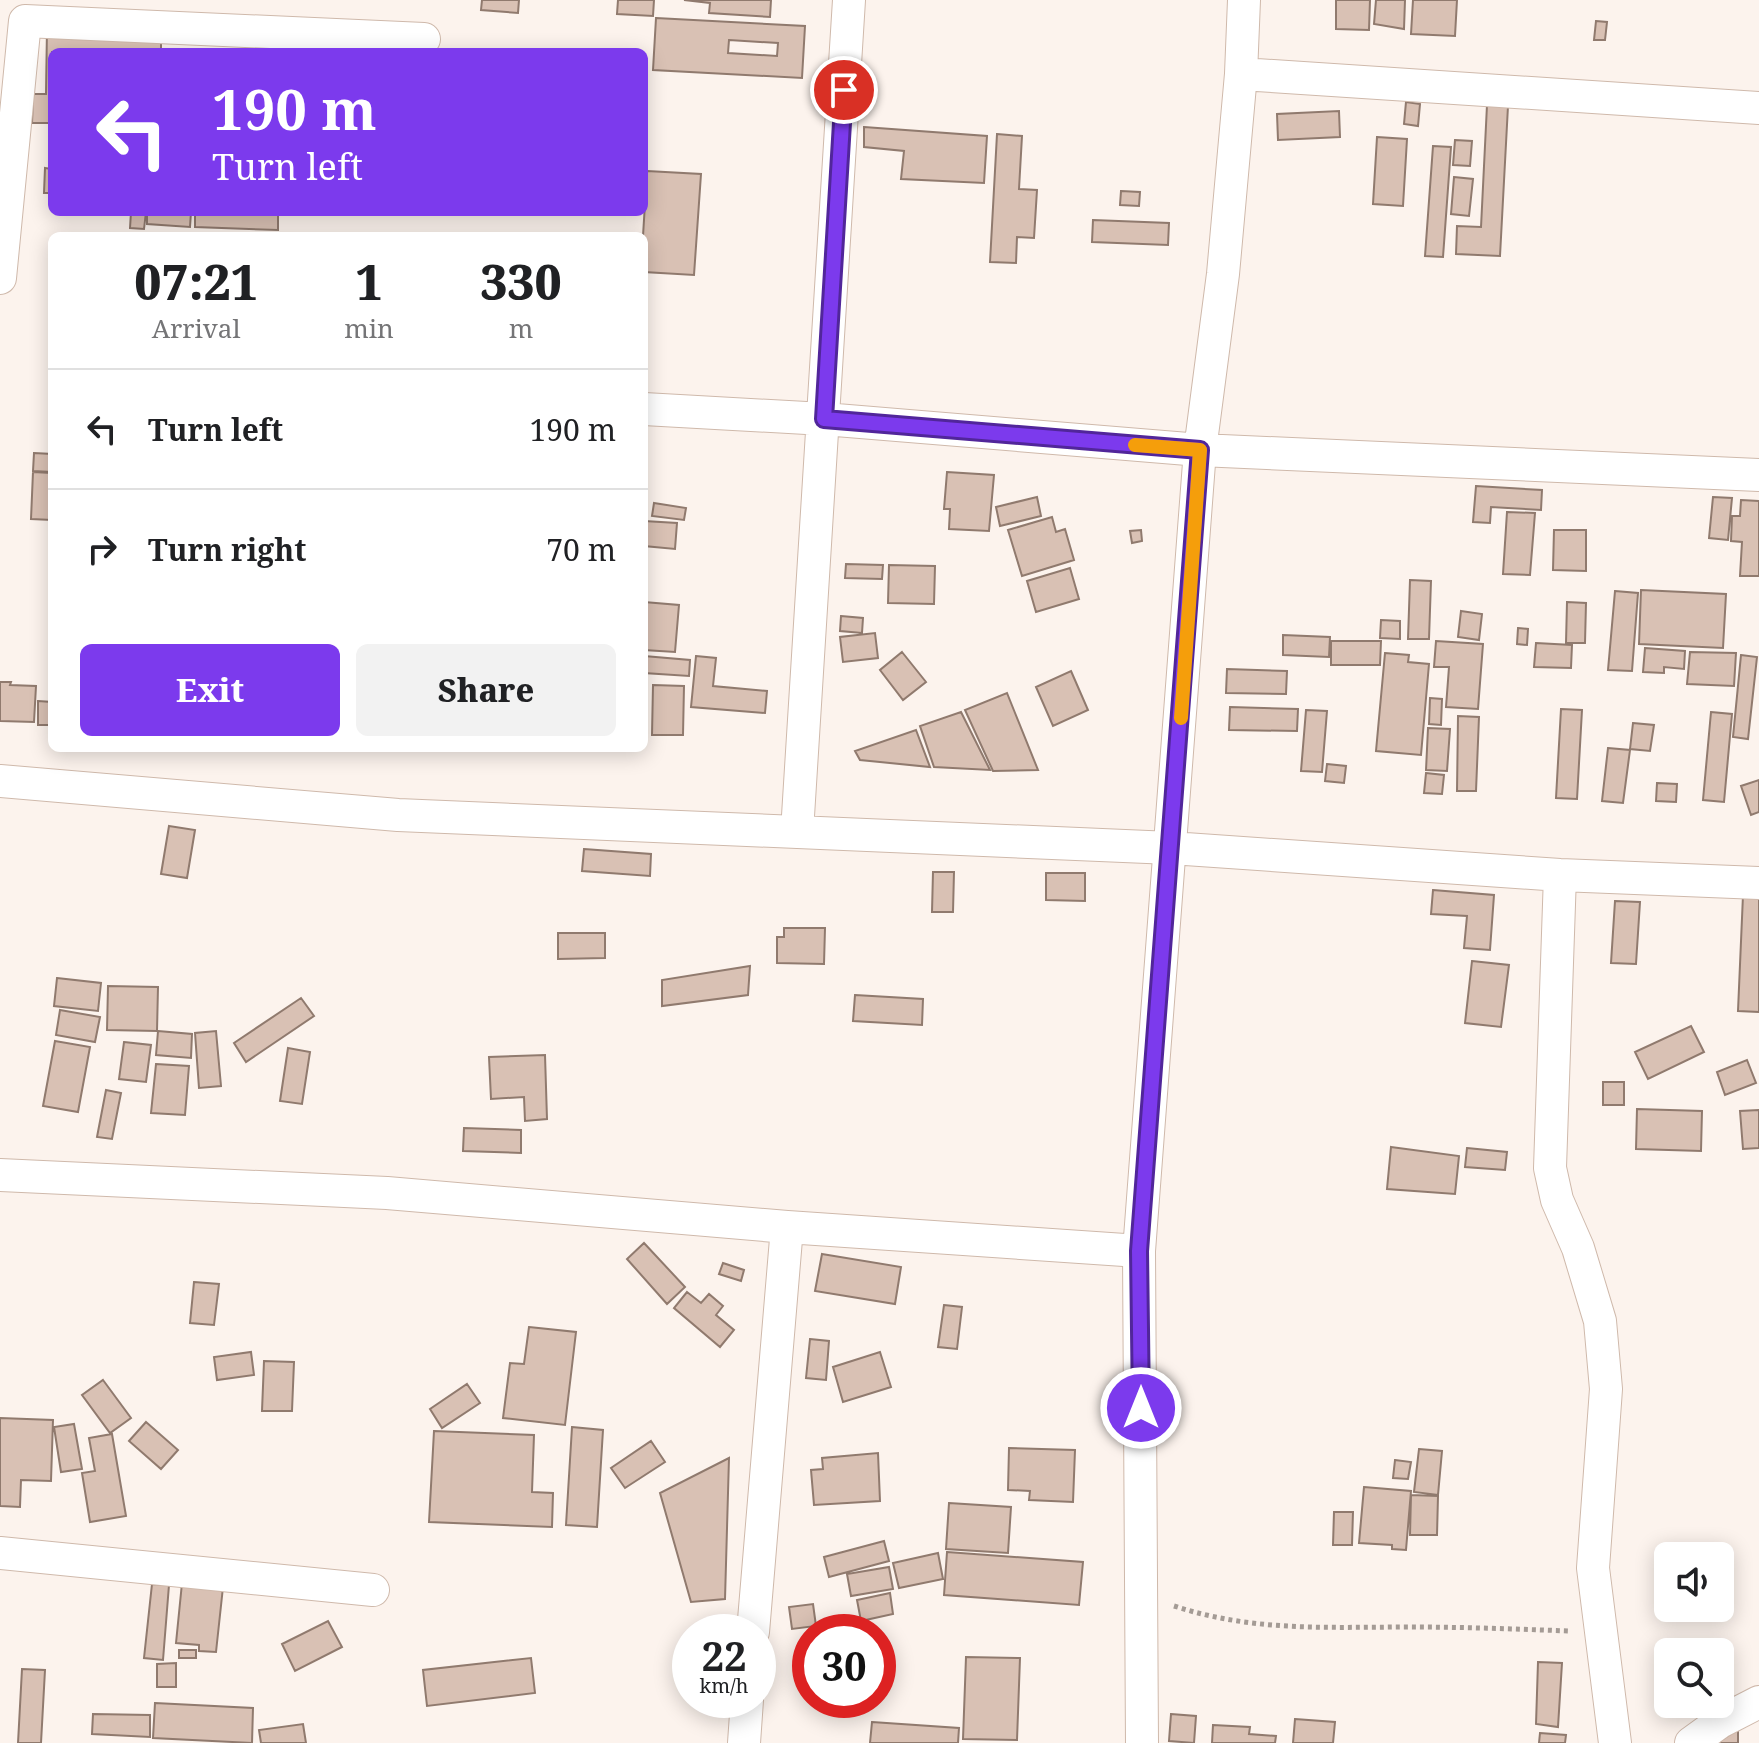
<!DOCTYPE html>
<style>
:root{--surface:#fff;--page:#f2f2f2;--text:#202124;--muted:#757577;--line:#e0e0e0;--accent:#7c3aed}
body{margin:0;font-family:"Noto Serif",serif;background:var(--page);color:var(--text);height:100vh;display:flex;flex-direction:column;font-size:30px;white-space:nowrap}
*{box-sizing:border-box;margin:0}
p{font-size:26px;color:var(--muted)}
.icon{flex:none;width:44px;height:44px;fill:none;stroke:currentColor;stroke-width:2;stroke-linecap:round;stroke-linejoin:round}
.map{position:relative;flex:1;overflow:hidden}
.side{position:absolute;left:48px;top:232px;width:600px;height:520px;display:flex;flex-direction:column;background:var(--surface);border-radius:12px;box-shadow:0 4px 20px #0003}
.side>*{flex:none}
.guide{position:absolute;left:48px;top:48px;width:600px;height:168px;border-radius:12px;box-shadow:0 4px 20px #0003;background:#7c3aed;color:#fff;overflow:hidden}
.controls{position:absolute;left:1654px;top:1542px;display:grid;gap:16px}
.controls a{display:grid;place-items:center;width:80px;height:80px;border-radius:12px;background:var(--surface);box-shadow:0 4px 20px #0003;font-size:40px}
.speed{position:absolute;left:672px;top:1614px;display:flex;gap:16px;font-size:40px;font-weight:700;text-align:center}
.speed>*{display:grid;place-content:center;width:104px;height:104px;border-radius:50%;background:var(--surface);box-shadow:0 4px 20px #0003;line-height:1}
.speed small{font-size:20px;font-weight:400}
.speed .limit{border:12px solid #d22;background:#fff;color:#111}
.pin{position:absolute;display:grid;place-items:center;width:68px;height:68px;color:#fff;margin:-34px;border:4px solid #fff;border-radius:50%;box-shadow:0 2px 8px #0007}
.me{position:absolute;width:88px;margin:-44px;rotate:0deg;stroke-linejoin:round;filter:drop-shadow(0 0 6px #0008)}
.turn{display:flex;align-items:center;gap:28px;height:168px;padding:0 32px;font-size:36px}
.turn .icon{width:104px;height:104px;stroke-width:2.5}
.turn b{display:block;font-size:56px;line-height:68px}
.eta{display:flex;justify-content:space-evenly;align-items:center;height:136px;text-align:center}
.eta b{font-size:48px;font-weight:800;line-height:56px}
.action{display:flex;gap:16px;margin-top:auto;padding:16px 32px}
.action a{flex:1;height:92px;border-radius:12px;background:var(--accent);color:#fff;font-size:32px;font-weight:800;line-height:92px;text-align:center}
.action a+a{background:var(--page);color:var(--text)}
ul{padding:0;list-style:none}
li{display:flex;align-items:center;gap:24px;height:120px;padding:0 32px;border-top:2px solid var(--line)}
li div{flex:1}
li b{display:block;font-size:30px}
li em{font-style:normal}
.map>svg:first-child{display:block}
.building{fill:#d9c1b4;stroke:#907a6e;stroke-width:2;fill-rule:evenodd}
.lines{fill:none;stroke-linecap:round;stroke-linejoin:round}
.minor-casing{stroke:#cfb9ab;stroke-width:34}
.path{stroke:#a49b95;stroke-width:5;stroke-dasharray:4 4;stroke-linecap:butt}
.minor{stroke:#fff;stroke-width:32}
.route-casing{stroke:#51269a;stroke-width:20}
.route{stroke:#7c3aed;stroke-width:14}
.slow{stroke:#f59e0b;stroke-width:14}
</style>
<div class="map">
<svg width="1759" height="1743" viewBox="0 0 1759 1743">
<rect width="100%" height="100%" fill="#fcf3ed"/>
<!-- building -->
<path class="building" d="M482 0H519L518 13 481 10Z
M618 0H654L653 16 617 14Z
M684 0H771L770 17 709 13 710 3Z
M1336 0H1370L1369 30 1336 29Z
M1376 0H1405L1404 29 1374 24Z
M1413 0H1457L1455 36 1411 34Z
M656 18 805 26 802 78 653 70ZM729 40 778 43 777 56 728 53Z
M1596 21 1607 22 1605 40H1594Z
M47 28 161 29V52H52V123H32L33 94H46Z
M1406 102 1420 104 1418 126 1404 124Z
M1487 105 1508 106 1500 256 1456 254 1457 226 1481 227Z
M1339 111 1340 137 1278 140 1277 114Z
M864 127 987 136 984 183 901 179 904 151 864 147Z
M997 134 1022 136 1019 189 1037 190 1034 238 1017 237 1016 263 990 262Z
M1377 137 1407 139 1403 206 1373 204Z
M1455 140 1472 141 1470 166 1453 165Z
M1433 146 1451 147 1443 257 1425 256Z
M45 168 52 169V193H44Z
M647 171 701 174 694 275 644 272 643 236Z
M1454 177 1473 179 1469 216 1451 214Z
M1121 191 1140 192 1139 206 1120 205Z
M131 212H146L144 229 130 228Z
M147 212H191L190 227 147 224Z
M195 212H278V230L195 227Z
M1093 220 1169 223 1168 245 1092 242Z
M34 453 52 454V472L33 471Z
M33 472 52 473V520L31 519Z
M947 472 994 475 989 531 949 529 950 509H944Z
M1476 486 1542 490 1541 510 1491 507 1490 523 1473 522Z
M1037 497 1041 516 1000 526 996 507Z
M1713 497 1732 498 1728 540 1709 538Z
M1741 500 1759 501V576H1740L1742 542 1731 541 1732 516H1740Z
M654 503 686 508 684 520 652 516Z
M1507 512 1535 513 1530 575 1503 574Z
M1052 517 1056 532 1065 529 1074 560 1022 576 1008 530Z
M644 521 677 523 675 549 644 546Z
M1141 530 1142 541 1132 543 1130 531Z
M1554 530H1586V571L1553 570Z
M846 564 883 565 882 579 845 578Z
M889 565 935 566 934 604 888 603Z
M1070 568 1079 599 1036 612 1027 581Z
M1410 580 1431 581 1429 639H1408Z
M1641 590 1726 594 1723 648 1639 644Z
M1615 591 1638 593 1632 671 1608 670Z
M644 602 679 605 675 652 644 650Z
M1567 602 1586 603 1585 643H1566Z
M1461 611 1482 614 1479 640 1458 637Z
M841 616 863 618 862 633 840 631Z
M1381 620 1400 621V639L1380 638Z
M1518 628 1528 629 1527 645 1517 644Z
M875 633 878 658 843 662 840 637Z
M1283 635 1330 637 1329 657 1283 655Z
M1331 641H1381L1380 665H1331Z
M1436 641 1483 644 1478 709 1446 707 1449 667H1434Z
M1536 643 1572 645 1571 668 1534 667Z
M1645 648 1685 651 1684 669 1664 667V673L1643 672Z
M902 652 926 682 903 700 880 670Z
M1690 652 1736 653 1734 686 1687 684Z
M1385 653 1409 655 1408 662 1429 664 1421 755 1376 751Z
M1741 655 1757 657 1748 739 1733 737Z
M644 656 690 660 689 676 644 673Z
M696 656 716 658 713 686 767 691 765 713 691 707Z
M1227 669 1287 671 1286 694 1226 693Z
M1071 671 1088 710 1053 726 1036 687Z
M0 682H11L10 685 36 686 34 722 0 721Z
M653 685 684 686 683 735H652Z
M1007 693 1038 770 993 771 965 710Z
M1430 698 1442 699 1441 725 1429 724Z
M38 701 52 702V725H38Z
M1230 707 1298 709 1297 731 1229 730Z
M1561 709 1582 710 1577 799 1556 798Z
M1306 710 1327 711 1322 772 1301 771Z
M961 712 990 770 934 767 920 726Z
M1711 712 1732 714 1724 802 1703 800Z
M1458 716 1479 717 1476 791H1457Z
M1633 723 1654 725 1650 751 1630 749Z
M1428 728 1450 729 1447 771 1426 770Z
M916 730 930 767 860 760 855 751Z
M1608 748 1630 750 1623 803 1602 801Z
M1327 764 1346 766 1344 783 1325 781Z
M1426 773 1444 775 1442 794 1424 793Z
M1759 780V812L1751 815 1741 786Z
M1657 783 1677 784 1676 802 1656 801Z
M169 826 195 830 187 878 161 874Z
M584 849 651 854 650 876 582 871Z
M933 872H954L953 912H932Z
M1046 873H1085V901L1046 900Z
M1433 890 1494 895 1490 950 1464 948 1467 916 1431 914Z
M1743 895H1759V1012L1738 1011Z
M1615 901 1640 902 1636 964 1611 963Z
M784 928H825L824 964 777 963V937H784Z
M558 933H605V958L558 959Z
M1472 961 1509 965 1501 1027 1465 1023Z
M750 966 748 995 662 1006V980Z
M57 978 101 983 98 1011 54 1006Z
M108 986 158 987 157 1031 107 1030Z
M855 995 923 999 922 1025 853 1021Z
M301 998 314 1016 246 1062 234 1043Z
M60 1010 100 1017 95 1042 56 1035Z
M1691 1026 1704 1052 1648 1079 1635 1052Z
M158 1031 192 1034 191 1058 156 1055Z
M216 1031 221 1086 199 1088 195 1033Z
M55 1041 90 1047 78 1112 43 1106Z
M124 1042 151 1045 146 1082 119 1079Z
M288 1048 310 1052 302 1104 280 1101Z
M545 1055 547 1119 525 1121 524 1097 491 1099 489 1057Z
M1747 1060 1756 1083 1725 1095 1717 1072Z
M156 1064 189 1066 185 1115 151 1113Z
M1603 1082H1624V1105H1603Z
M106 1090 121 1093 112 1139 97 1137Z
M1637 1109 1702 1111 1701 1151 1636 1149Z
M1759 1110V1148L1743 1149 1740 1111Z
M464 1128 521 1130V1153L463 1151Z
M1391 1147 1459 1156 1455 1194 1387 1189Z
M1467 1148 1507 1152 1505 1170 1465 1167Z
M644 1243 685 1287 667 1304 627 1259Z
M822 1254 901 1267 895 1304 815 1291Z
M723 1263 744 1270 741 1281 719 1274Z
M194 1282 219 1284 214 1325 190 1323Z
M687 1292 701 1303 709 1294 723 1306 716 1315 734 1330 720 1347 674 1308Z
M944 1305 962 1307 957 1349 938 1347Z
M529 1327 576 1332 565 1425 503 1418 510 1363 524 1364Z
M810 1339 829 1341 826 1380 806 1378Z
M251 1352 254 1375 217 1380 214 1357Z
M880 1352 891 1387 843 1402 833 1367Z
M264 1361 294 1362 292 1411H262Z
M103 1380 131 1418 110 1433 82 1395Z
M467 1384 480 1403 442 1428 430 1409Z
M0 1418 53 1420 51 1481 21 1480 20 1507 0 1506Z
M146 1422 178 1450 161 1469 129 1441Z
M74 1424 82 1469 61 1472 54 1427Z
M572 1427 603 1430 597 1527 566 1525Z
M434 1431 534 1435 532 1492 553 1493 552 1527 429 1522Z
M112 1434 126 1516 90 1522 82 1473 95 1471 89 1438Z
M651 1441 665 1462 625 1488 611 1468Z
M1009 1448 1075 1450 1073 1502 1029 1500 1030 1491 1008 1490Z
M1419 1449 1442 1451 1438 1495 1414 1492Z
M878 1453 880 1501 814 1505 811 1470 823 1469 822 1458Z
M729 1458 725 1599 691 1602 660 1493Z
M1395 1460 1411 1462 1408 1479 1393 1478Z
M1364 1487 1411 1491 1406 1550 1392 1549V1545L1359 1543Z
M1411 1495 1438 1496 1437 1535H1410Z
M949 1503 1011 1507 1008 1553 946 1549Z
M1334 1512H1353L1352 1545H1333Z
M884 1541 889 1561 829 1577 824 1557Z
M947 1552 1083 1562 1079 1605 944 1595Z
M938 1553 943 1579 899 1588 893 1563Z
M889 1567 893 1589 851 1596 847 1574Z
M182 1583 223 1587 216 1652 199 1651V1645L176 1643Z
M152 1584 169 1585 163 1660 144 1658Z
M890 1593 893 1614 861 1621 857 1600Z
M813 1604 816 1626 792 1629 789 1607Z
M328 1621 342 1647 295 1671 282 1644Z
M179 1650H196V1658H179Z
M966 1657 1020 1658 1017 1740 963 1739Z
M531 1658 535 1693 427 1706 423 1670Z
M1538 1662 1562 1663 1558 1727 1536 1724Z
M176 1663V1687H157V1664Z
M22 1669 45 1670 41 1743H18Z
M155 1703 253 1708 252 1743 153 1738Z
M93 1714 150 1715V1737L92 1734Z
M1171 1714 1196 1716 1194 1743 1169 1741Z
M1295 1719 1335 1722 1333 1743H1293Z
M872 1722 959 1728 958 1743H870Z
M303 1724 306 1743H261L259 1730Z
M1213 1725 1250 1727 1249 1734 1276 1736 1275 1743H1212Z
M1738 1729V1743H1717Z
M1540 1733 1566 1735 1565 1743H1539Z"/>
<g class="lines">
<!-- minor casing -->
<g class="minor-casing">
<path id="minor" d="M1241 74 1759 108
M0 278 25 21 424 39
M644 409 824 419 1200 450 1759 475
M0 781 398 815 1171 848 1560 875 1759 883
M797 832 849 0
M1560 875 1550 1168 1557 1200 1578 1248 1600 1321 1606 1389 1593 1568 1615 1743
M0 1175 387 1193 787 1227 1139 1251
M0 1553 373 1590
M753 1632 787 1227
M744 1743 747 1700
M1142 1743 1139 1251 1200 450 1223 274 1241 74 1244 0
M1691 1743 1720 1722 1759 1702"/>
</g>
<!-- path -->
<path class="path" d="M1174 1606C1254 1632 1327 1627 1410 1627 1463 1627 1516 1629 1569 1631"/>
<!-- minor -->
<use href="#minor" class="minor"/>
</g>
<g class="lines">
<!-- route casing -->
<g class="route-casing">
<path id="route" d="M844 90 824 419 1200 450 1139 1251 1141 1408"/>
</g>
<!-- route -->
<use href="#route" class="route"/>
<!-- slow -->
<path class="slow" d="M1135 445 1200 450 1181 718"/>
</g>
</svg>
<div class="controls">
<a><svg class="icon" aria-label="sound" viewBox="0 0 24 24"><path d="M4 9h4l5-4v14l-5-4H4zM17 9q2 3 0 6"/></svg></a>
<a><svg class="icon" aria-label="search" viewBox="0 0 24 24"><circle cx="10" cy="10" r="6"/><path d="M15 15l6 6"/></svg></a>
</div>
<div class="speed"><div>22<small>km/h</small></div><div class="limit">30</div></div>
<div class="pin" style="left:844px;top:90px;background:#d93025"><svg class="icon" aria-label="arrive" viewBox="0 0 24 24"><path d="M6 21V4h12l-3 4 3 4H6"/></svg></div>
<svg class="me" style="left:1141px;top:1408px" viewBox="-20 -20 40 40"><circle r="17" fill="#7c3aed" stroke="#fff" stroke-width="3"/><path d="M0-11L8 9 0 5-8 9z" fill="#fff"/></svg>
<div class="guide">
<div class="turn"><svg class="icon" aria-label="left" viewBox="0 0 24 24"><path d="M17 20v-9H6M10 6l-5 5 5 5"/></svg><div><b>190 m</b>Turn left</div></div>
</div>
<section class="side">
<div class="eta">
<div><b>07:21</b><p>Arrival</p></div>
<div><b>1</b><p>min</p></div>
<div><b>330</b><p>m</p></div>
</div>
<ul>
<li><svg class="icon" aria-label="left" viewBox="0 0 24 24"><path d="M17 20v-9H6M10 6l-5 5 5 5"/></svg><div><b>Turn left</b></div><em>190 m</em></li>
<li><svg class="icon" aria-label="right" viewBox="0 0 24 24"><path d="M7 20v-9h11M14 6l5 5-5 5"/></svg><div><b>Turn right</b></div><em>70 m</em></li>
</ul>
<div class="action"><a>Exit</a><a>Share</a></div>
</section>
</div>
